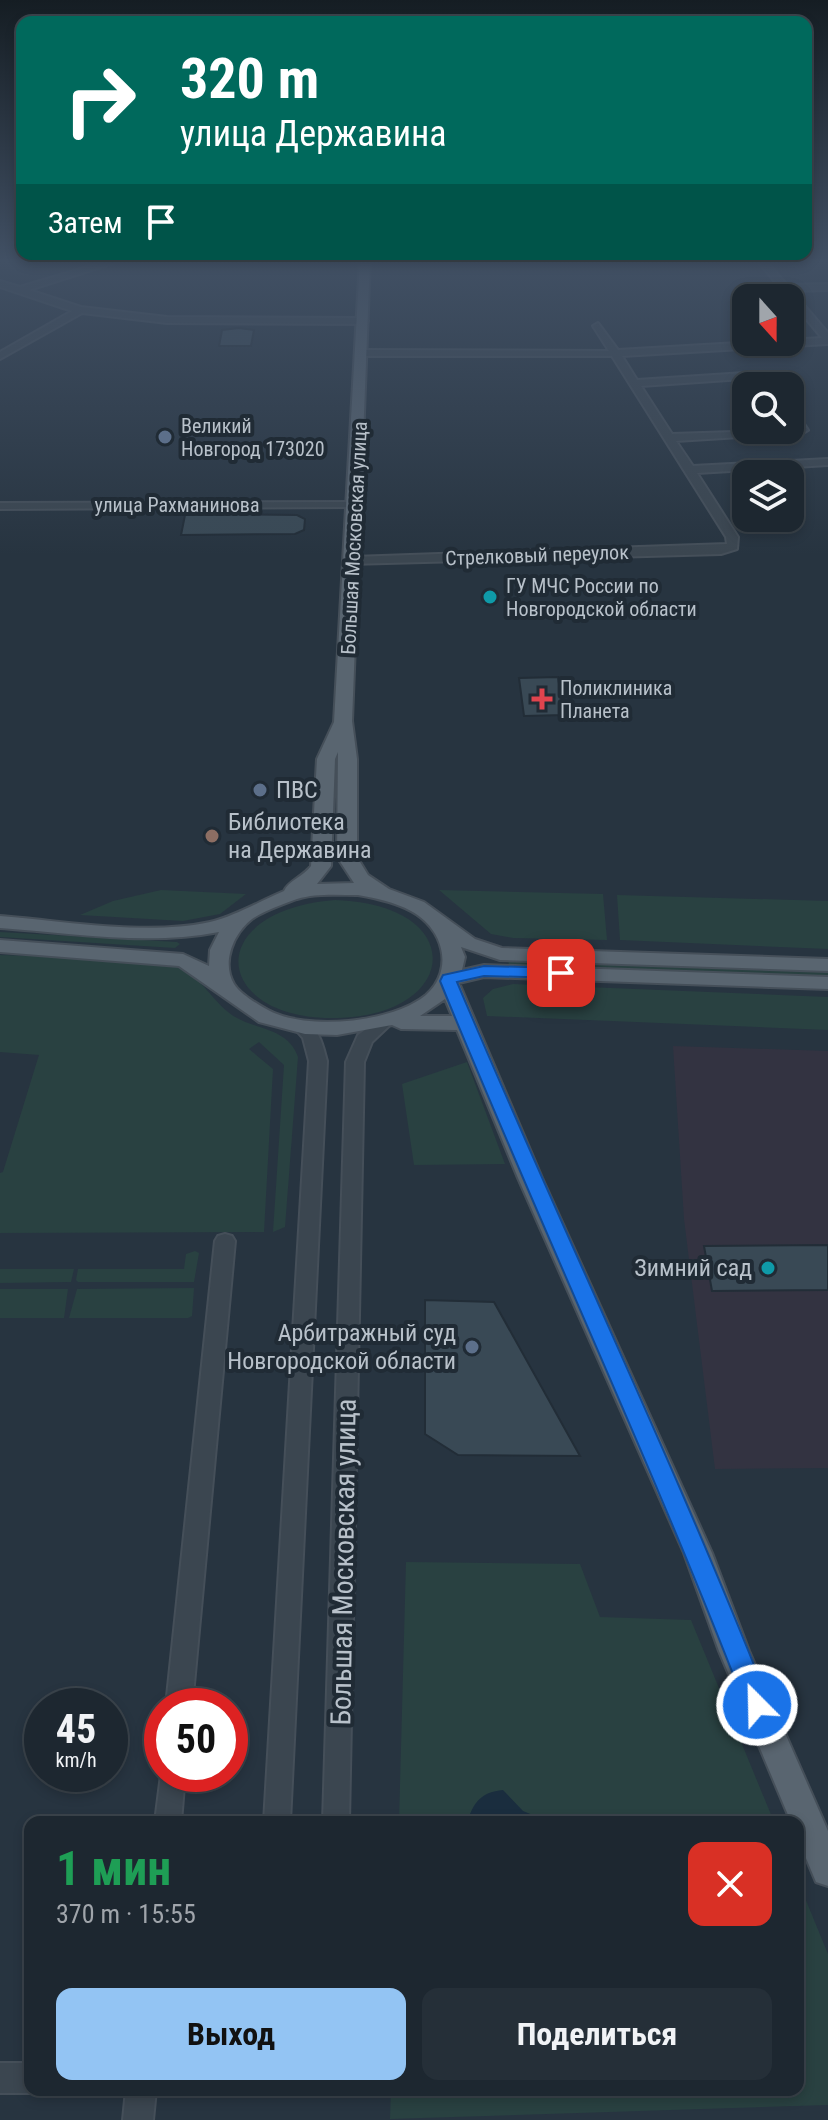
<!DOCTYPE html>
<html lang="ru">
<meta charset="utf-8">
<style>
:root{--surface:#1d2730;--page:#252f38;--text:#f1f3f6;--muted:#a0a5ab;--line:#3b444c;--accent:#93c4f3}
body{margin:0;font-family:"Roboto Condensed",sans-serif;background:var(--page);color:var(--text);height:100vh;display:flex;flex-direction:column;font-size:30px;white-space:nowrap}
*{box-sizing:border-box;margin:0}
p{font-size:26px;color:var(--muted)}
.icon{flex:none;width:44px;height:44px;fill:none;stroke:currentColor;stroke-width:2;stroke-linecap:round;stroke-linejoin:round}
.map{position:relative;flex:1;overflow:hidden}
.details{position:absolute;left:24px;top:1816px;width:780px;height:280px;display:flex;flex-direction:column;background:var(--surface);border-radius:16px;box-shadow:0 4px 12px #0003,0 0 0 2px var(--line)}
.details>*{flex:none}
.hud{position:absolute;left:16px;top:16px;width:796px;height:244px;border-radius:16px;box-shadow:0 4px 12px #0003,0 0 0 2px var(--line);background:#00695c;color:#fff;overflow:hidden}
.needle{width:52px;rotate:159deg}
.buttons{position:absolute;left:732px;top:284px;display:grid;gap:16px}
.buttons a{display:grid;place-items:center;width:72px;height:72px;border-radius:16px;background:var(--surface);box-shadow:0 4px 12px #0003,0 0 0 2px var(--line);font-size:40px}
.speed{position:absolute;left:24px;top:1688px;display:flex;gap:16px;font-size:40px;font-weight:700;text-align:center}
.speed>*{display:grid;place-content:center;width:104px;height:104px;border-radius:50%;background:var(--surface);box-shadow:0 4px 12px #0003,0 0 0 2px var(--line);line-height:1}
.speed small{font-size:20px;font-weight:400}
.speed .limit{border:12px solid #d22;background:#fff;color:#111}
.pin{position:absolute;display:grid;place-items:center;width:68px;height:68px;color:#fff;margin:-34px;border-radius:16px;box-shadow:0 4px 12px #0006}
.me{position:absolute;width:88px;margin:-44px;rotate:337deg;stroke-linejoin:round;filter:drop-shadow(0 0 6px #0008)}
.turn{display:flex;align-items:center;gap:28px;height:168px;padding:0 32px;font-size:36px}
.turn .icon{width:104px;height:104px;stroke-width:2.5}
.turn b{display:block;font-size:56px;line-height:68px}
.then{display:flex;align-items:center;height:76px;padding:0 32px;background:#0003;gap:16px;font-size:30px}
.round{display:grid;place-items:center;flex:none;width:84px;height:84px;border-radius:16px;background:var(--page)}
.summary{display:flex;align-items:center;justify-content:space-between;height:136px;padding:0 32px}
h1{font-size:48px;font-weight:700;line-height:60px;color:#1e9e55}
.button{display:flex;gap:16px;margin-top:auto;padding:16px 32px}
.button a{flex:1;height:92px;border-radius:16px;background:var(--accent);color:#111;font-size:32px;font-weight:700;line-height:92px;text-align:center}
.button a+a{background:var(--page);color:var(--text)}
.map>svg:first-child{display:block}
.medical{fill:#333341}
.green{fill:#294141}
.water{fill:#1a2d3e}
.building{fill:#394955;stroke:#222d37;stroke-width:2}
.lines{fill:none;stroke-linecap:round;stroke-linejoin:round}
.minor-casing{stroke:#454f59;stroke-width:4}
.major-casing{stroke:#454f59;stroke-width:4}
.minor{fill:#3b4650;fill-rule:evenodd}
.major{fill:#596570;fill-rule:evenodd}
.route{fill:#1a73e8;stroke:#114b97;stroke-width:2}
.service-dot{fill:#5c6f8a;stroke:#202b35;stroke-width:3}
.culture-dot{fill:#0f9aa8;stroke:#202b35;stroke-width:3}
.health-dot{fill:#e0444e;stroke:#202b35;stroke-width:3}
.education-dot{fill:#8d6e63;stroke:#202b35;stroke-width:3}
.labels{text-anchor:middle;stroke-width:8;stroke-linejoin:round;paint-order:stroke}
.far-poi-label{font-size:20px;fill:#b8c1ca;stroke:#202b35;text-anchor:start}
.far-street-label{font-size:20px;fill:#b8c1ca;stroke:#202b35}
.poi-label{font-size:24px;fill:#b8c1ca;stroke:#202b35;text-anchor:start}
.near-street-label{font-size:28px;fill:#b8c1ca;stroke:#202b35}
</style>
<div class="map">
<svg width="828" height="2120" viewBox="0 0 828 2120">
<rect width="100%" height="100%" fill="#273440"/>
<!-- medical -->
<path class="medical" d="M673 1046 828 1051V1468L715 1469 684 1219Z"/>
<!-- green -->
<path class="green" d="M161 890 246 894 220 914 183 921 80 915 113 901Z
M439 890 603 894 607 940 513 938 491 934Z
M617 895 828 901V949L620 940Z
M335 900C469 904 461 1015 337 1018 213 1021 199 911 335 900Z
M0 932 177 942 180 944 175 948 0 937Z
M0 955C38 957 156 955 184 970 206 982 216 1008 239 1019 261 1030 289 1030 298 1057L285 1227 273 1232 284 1065 259 1042 249 1049 273 1069 264 1232 0 1233V1173L3 1172 39 1055 0 1052Z
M509 959 828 970V977L508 966Z
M513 984 828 997V1030L487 1016 483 998 493 989Z
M467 1062 505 1164 414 1165 402 1084Z
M195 1251 199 1253 194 1282H78L76 1280 78 1269H184L186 1254Z
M0 1269H74L71 1282H68L0 1283Z
M194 1288 192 1316 188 1318H69L77 1289Z
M0 1289H68L64 1318H0Z
M406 1562 580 1564 600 1617 691 1620 774 1822H399Z
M798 1881 828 1954V2105L390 2119 391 2090H798Z"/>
<!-- water -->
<path class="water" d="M503 1790 523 1811 550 1822H467C474 1802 481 1792 503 1790Z"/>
<!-- building -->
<path class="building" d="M239 328 254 330 251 346H219L222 330Z
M221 514 297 515 305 519 304 530 295 534 181 535 185 515Z
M558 677 564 715 524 716 519 678Z
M828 1245V1290L712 1291 704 1246Z
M425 1300 494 1302 580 1456 458 1455 425 1434Z"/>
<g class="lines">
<!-- minor casing -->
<g class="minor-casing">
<path id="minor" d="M114 259H126L29 290 81 307 167 317 363 318 368 321 363 324 167 323 82 313 0 359V352L72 311 0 287V281L20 287Z
M756 259H764L787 285 828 284V290L792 291 828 333V344L622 356 637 380 760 372 774 386H764L757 378 641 386 672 434 790 430 796 427 790 419V408L794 409 808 430 803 433 676 441 693 466 828 459V465L697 473 738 537 737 549 721 554 349 564V558L353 557 727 544 726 537 612 356H362L357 353 362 350 609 351 593 326 598 323 618 350 822 338Z
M359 502 361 504 355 507 0 509V503Z
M382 1018 391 1024 372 1042 364 1062 349 1822H323L346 1062 358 1035Z
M304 1023C320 1028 323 1047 327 1061L290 1822H264L309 1061 303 1038 295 1029Z
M225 1234 232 1236 235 1241 192 1706H166L215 1241 218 1236Z
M162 1767V1774H185L181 1822H155Z
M0 2063H30V2090H37L30 2093H0Z
M126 2090H156L153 2120H123Z"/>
</g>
<!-- major casing -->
<g class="major-casing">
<path id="major" d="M360 259H370L352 721 357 759V857L368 875 389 889 424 902 475 939 502 948 828 959V971L500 960 461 947 465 957 462 970 484 965 828 977V989L484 977 459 983 542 1178 712 1553 749 1651 828 1831V1886L816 1882 798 1839V1822H791L719 1651 684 1553 518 1178 457 1030 401 1029 392 1025 337 1035 305 1034 259 1022 179 966 0 952V940L183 954 209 966 210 950 219 932C147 946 73 933 0 928V916C65 921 146 936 210 922 235 916 260 901 284 891 288 881 304 876 311 866L317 759 334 722ZM338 752 337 857 354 883 317 884 331 866 335 759ZM358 895C375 898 395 902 411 911 443 928 455 969 426 995 392 1023 306 1031 268 1010 257 1004 240 994 234 984 221 962 234 933 252 919 263 911 284 904 297 899 316 893 338 895 358 895ZM445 999 452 1016H420Z"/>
</g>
<!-- minor -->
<use href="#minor" class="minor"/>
<!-- major -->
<use href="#major" class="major"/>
</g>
<!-- sky -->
<linearGradient id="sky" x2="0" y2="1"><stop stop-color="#151d23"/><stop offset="0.47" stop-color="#415064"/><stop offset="1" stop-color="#415064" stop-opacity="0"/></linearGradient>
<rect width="828" height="555" fill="url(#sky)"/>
<!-- route -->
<path class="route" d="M484 966 561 968 569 973 561 978 484 976 457 982C559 1224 674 1461 770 1705L766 1714 757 1717 748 1714 745 1705C651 1461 539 1224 440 981L443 975Z"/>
<!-- markers -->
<g class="service-dot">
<circle cx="165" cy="437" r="8"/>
<circle cx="260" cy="790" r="8"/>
<circle cx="472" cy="1347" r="8"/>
</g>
<g class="culture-dot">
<circle cx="490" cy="597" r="8"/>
<circle cx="768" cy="1268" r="8"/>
</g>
<path class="health-dot" d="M538 687h8v8h8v8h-8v8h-8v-8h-8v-8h8z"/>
<circle class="education-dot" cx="212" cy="836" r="8"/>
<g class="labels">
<!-- far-poi labels -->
<g class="far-poi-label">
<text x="181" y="433">Великий<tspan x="181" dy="23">Новгород 173020</tspan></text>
<text x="506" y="593">ГУ МЧС России по<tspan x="506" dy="23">Новгородской области</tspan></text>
<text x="560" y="695">Поликлиника<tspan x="560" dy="23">Планета</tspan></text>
</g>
<!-- far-street labels -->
<g class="far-street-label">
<text x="177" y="512">улица Рахманинова</text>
<text transform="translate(354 538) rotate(-87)" y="7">Большая Московская улица</text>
<text transform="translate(537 555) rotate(-2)" y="7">Стрелковый переулок</text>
</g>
<!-- poi labels -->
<g class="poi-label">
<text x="276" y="798">ПВС</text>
<text x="228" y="830">Библиотека<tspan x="228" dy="28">на Державина</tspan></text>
<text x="752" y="1276" text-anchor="end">Зимний сад</text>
<text x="456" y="1341" text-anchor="end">Арбитражный суд<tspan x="456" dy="28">Новгородской области</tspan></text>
</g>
<!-- near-street labels -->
<g class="near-street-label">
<text transform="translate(343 1562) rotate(-89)" y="10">Большая Московская улица</text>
</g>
</g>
</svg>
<div class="buttons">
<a><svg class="needle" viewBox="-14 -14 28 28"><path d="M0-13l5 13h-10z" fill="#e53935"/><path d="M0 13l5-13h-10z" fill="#a0a5ab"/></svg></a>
<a><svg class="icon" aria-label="search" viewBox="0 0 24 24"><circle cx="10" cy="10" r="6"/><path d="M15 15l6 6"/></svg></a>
<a><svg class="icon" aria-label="layers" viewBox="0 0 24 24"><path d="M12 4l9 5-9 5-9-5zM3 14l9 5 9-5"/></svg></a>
</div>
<div class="speed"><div>45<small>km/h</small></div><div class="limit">50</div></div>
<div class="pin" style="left:561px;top:973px;background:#d93025"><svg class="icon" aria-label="arrive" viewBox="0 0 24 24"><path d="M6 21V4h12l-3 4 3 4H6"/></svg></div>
<svg class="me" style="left:757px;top:1705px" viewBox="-20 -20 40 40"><circle r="17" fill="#1a73e8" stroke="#fff" stroke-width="3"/><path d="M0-11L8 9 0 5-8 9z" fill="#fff"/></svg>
<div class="hud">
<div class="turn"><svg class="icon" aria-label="right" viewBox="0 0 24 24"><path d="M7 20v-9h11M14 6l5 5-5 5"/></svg><div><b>320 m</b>улица Державина</div></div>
<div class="then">Затем<svg class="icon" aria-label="arrive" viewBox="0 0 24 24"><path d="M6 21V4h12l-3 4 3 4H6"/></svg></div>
</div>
<section class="details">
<div class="summary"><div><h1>1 мин</h1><p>370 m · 15:55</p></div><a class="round" style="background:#d93025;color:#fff"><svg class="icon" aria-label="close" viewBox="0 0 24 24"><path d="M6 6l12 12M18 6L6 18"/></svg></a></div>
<div class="button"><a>Выход</a><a>Поделиться</a></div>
</section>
</div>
